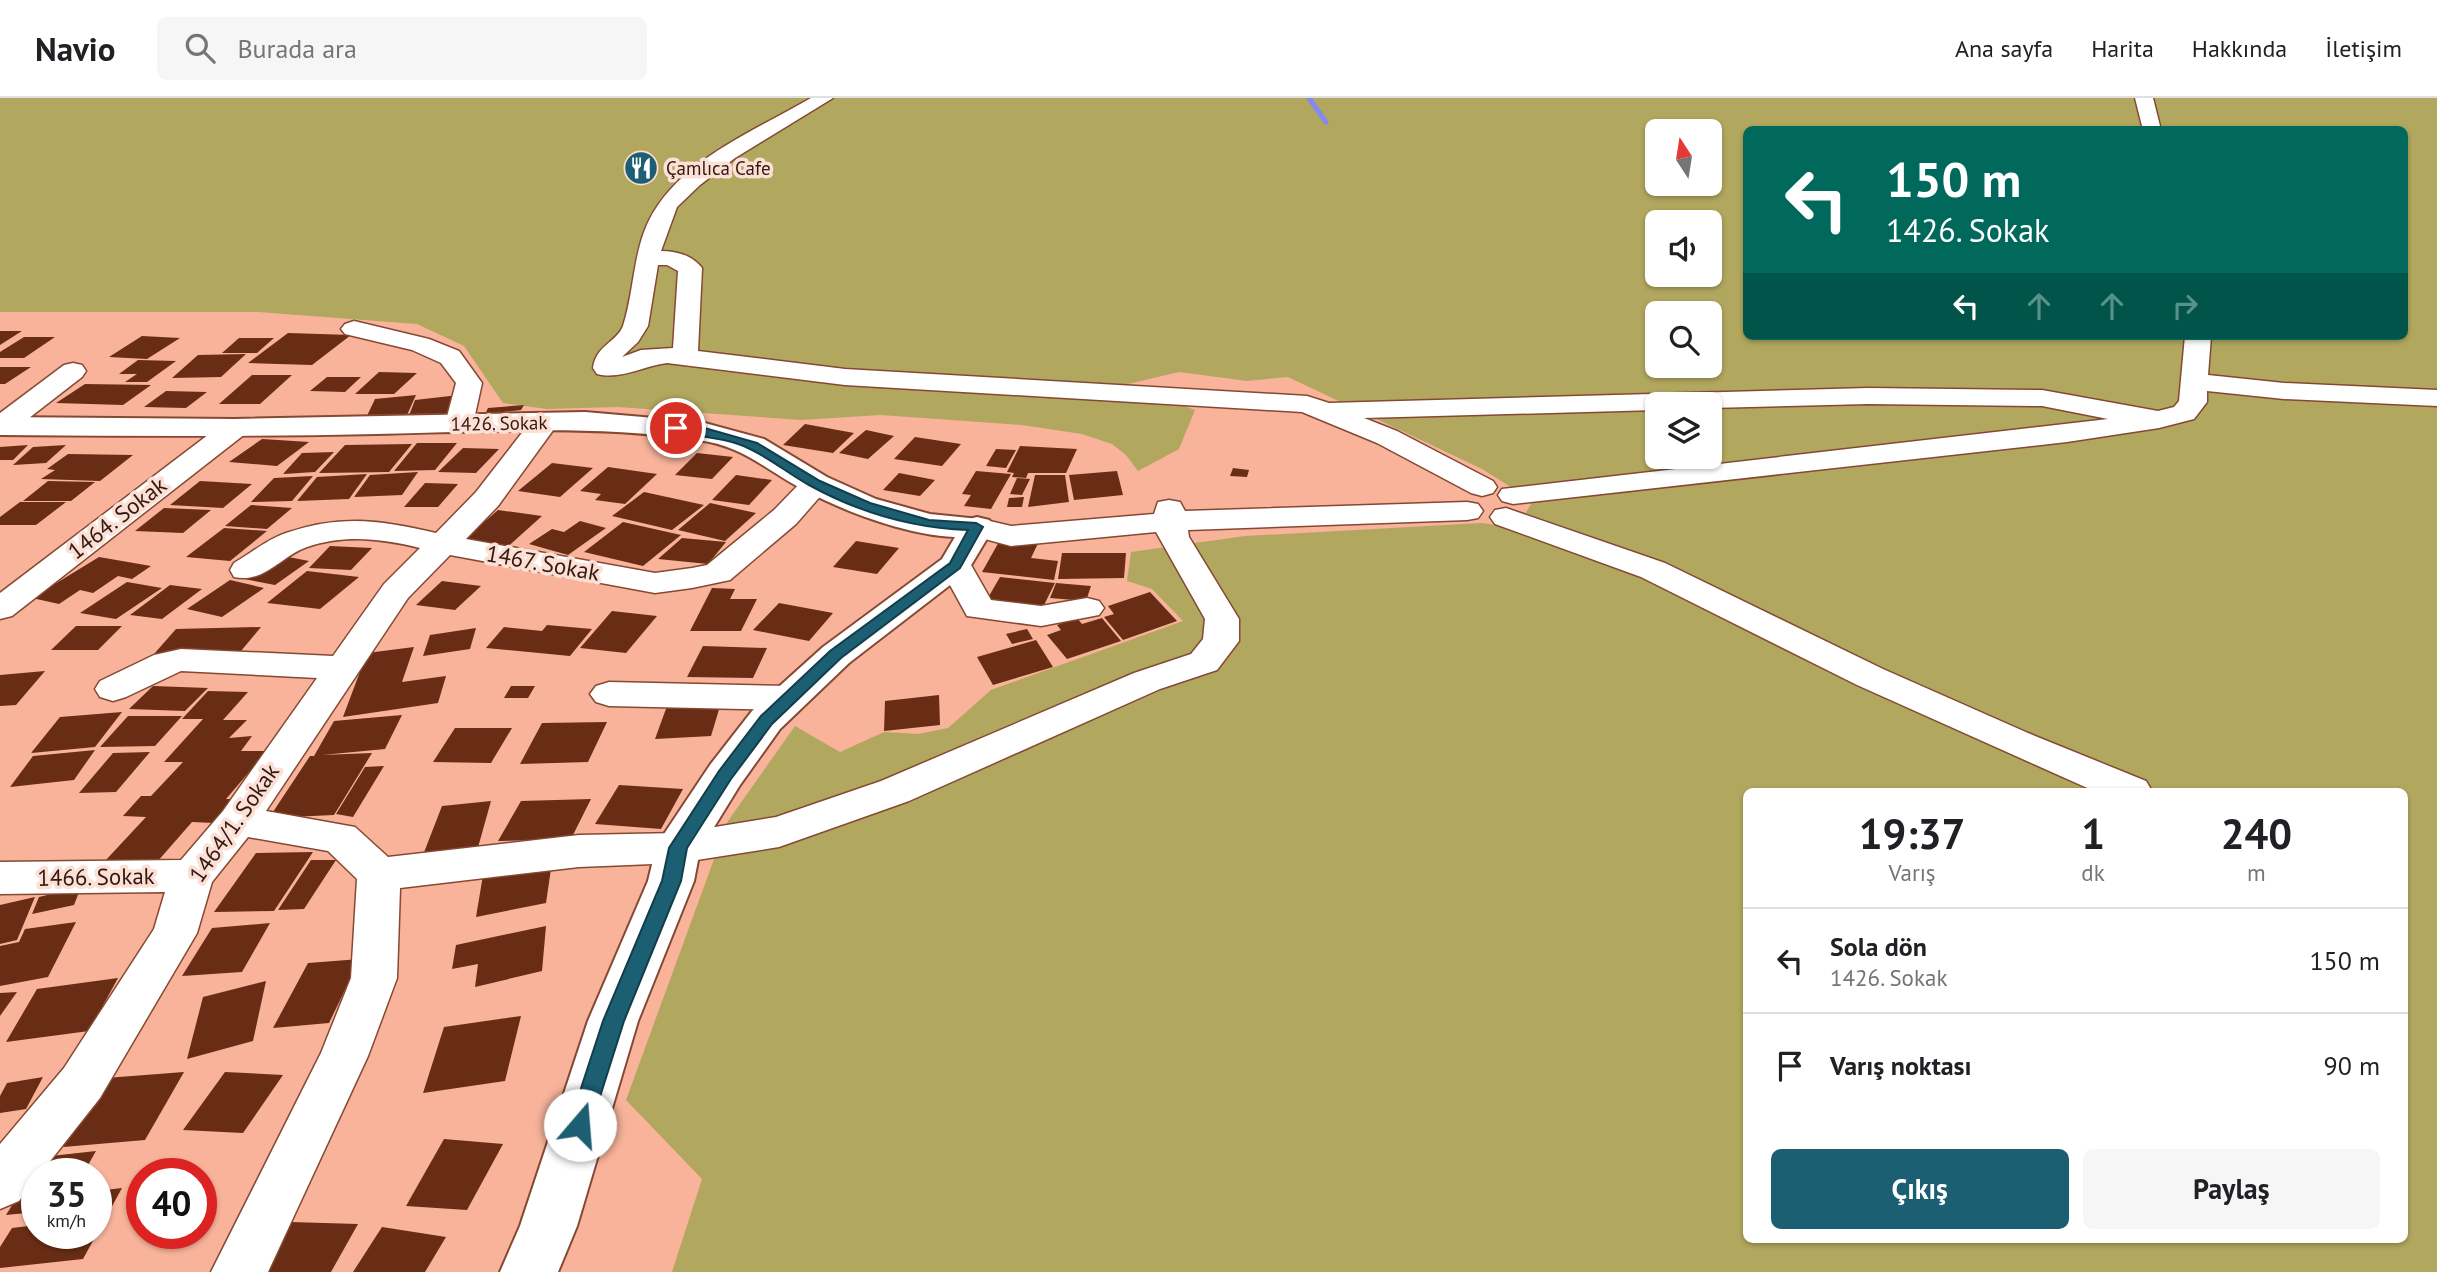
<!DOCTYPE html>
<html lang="tr">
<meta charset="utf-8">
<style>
:root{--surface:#fff;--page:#f6f6f6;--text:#202124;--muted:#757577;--line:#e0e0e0;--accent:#1c5f73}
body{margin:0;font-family:"PT Sans",sans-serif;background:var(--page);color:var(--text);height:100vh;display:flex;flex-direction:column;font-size:26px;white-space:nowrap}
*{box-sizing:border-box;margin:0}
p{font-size:23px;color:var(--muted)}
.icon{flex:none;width:38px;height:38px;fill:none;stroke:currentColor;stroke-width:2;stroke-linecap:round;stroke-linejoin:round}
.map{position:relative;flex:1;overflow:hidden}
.details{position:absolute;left:1743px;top:690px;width:665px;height:455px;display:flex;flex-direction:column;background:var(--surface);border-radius:10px;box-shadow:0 2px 5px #0004}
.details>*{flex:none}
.banner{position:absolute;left:1743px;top:28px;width:665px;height:214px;border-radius:10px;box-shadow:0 2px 5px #0004;background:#00695c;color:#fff;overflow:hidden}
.needle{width:46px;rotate:348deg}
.tools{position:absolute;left:1645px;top:21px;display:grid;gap:14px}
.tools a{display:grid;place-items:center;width:77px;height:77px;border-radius:10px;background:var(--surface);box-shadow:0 2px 5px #0004;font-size:35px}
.speed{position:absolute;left:21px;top:1060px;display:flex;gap:14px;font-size:35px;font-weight:700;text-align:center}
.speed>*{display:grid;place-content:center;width:91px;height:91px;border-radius:50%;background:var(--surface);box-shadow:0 2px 5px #0004;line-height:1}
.speed small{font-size:18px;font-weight:400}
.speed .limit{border:10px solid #d22;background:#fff;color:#111}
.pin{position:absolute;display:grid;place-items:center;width:60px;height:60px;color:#fff;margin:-30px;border:4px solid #fff;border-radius:50%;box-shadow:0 2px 7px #0007}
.me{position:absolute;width:77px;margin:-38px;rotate:18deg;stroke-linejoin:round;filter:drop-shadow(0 0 5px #0008)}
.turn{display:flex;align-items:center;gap:24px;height:147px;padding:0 28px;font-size:32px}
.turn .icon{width:91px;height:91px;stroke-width:2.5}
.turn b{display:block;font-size:49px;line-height:60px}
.lanes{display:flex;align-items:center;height:66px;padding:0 28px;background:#0003;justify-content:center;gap:35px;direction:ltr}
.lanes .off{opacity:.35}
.eta{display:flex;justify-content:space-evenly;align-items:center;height:119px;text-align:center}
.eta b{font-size:42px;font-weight:700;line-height:49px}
.cta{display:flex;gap:14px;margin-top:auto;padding:14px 28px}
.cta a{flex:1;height:80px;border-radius:10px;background:var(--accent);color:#fff;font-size:28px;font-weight:700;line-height:80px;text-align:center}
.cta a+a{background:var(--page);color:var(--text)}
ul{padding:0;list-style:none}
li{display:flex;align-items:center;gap:21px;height:105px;padding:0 28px;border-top:2px solid var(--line)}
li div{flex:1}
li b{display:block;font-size:26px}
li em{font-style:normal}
header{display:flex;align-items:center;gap:42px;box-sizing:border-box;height:98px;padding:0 35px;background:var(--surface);border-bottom:2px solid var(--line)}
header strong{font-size:33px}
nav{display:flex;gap:38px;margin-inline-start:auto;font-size:24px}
.search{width:490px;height:63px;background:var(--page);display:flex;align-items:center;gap:18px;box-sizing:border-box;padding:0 24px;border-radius:10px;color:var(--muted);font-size:26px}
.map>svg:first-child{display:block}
.green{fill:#b2a75e;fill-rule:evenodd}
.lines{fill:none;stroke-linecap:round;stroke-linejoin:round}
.stream{stroke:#8687f3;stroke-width:5}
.building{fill:#692c14}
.minor-casing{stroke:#854933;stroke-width:3}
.tertiary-casing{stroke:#854933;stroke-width:4}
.secondary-casing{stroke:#854933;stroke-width:4}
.minor{fill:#fff;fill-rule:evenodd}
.tertiary{fill:#fff;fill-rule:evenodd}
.secondary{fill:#fff;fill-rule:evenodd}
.route{fill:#1c5f73;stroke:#123e4b;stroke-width:2}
.labels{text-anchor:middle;stroke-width:7;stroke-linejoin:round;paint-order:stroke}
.far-poi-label{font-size:19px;fill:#331a11;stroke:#fcdfd5;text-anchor:start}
.far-street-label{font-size:19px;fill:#331a11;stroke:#fcdfd5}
.street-label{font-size:23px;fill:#331a11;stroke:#fcdfd5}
</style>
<header>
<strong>Navio</strong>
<div class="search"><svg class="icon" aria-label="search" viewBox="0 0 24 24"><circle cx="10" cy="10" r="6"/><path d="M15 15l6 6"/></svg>Burada ara</div>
<nav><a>Ana sayfa</a><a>Harita</a><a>Hakkında</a><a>İletişim</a></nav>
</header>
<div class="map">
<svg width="2437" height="1174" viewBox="0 0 2437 1174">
<rect width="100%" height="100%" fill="#f8b39a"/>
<!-- green -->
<path class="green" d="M0 0H2437V1174H672L702 1081 626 1002 728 723 795 628 840 654 884 634 918 636 948 630 991 592 1183 523 1152 491 1127 483 1131 454 1245 438 1482 425 1516 430 1533 403 1482 371 1288 279 1247 283 1179 274 1128 286 1195 312 1179 351 1138 373 1126 357 1112 346 1082 336 1022 327 881 317 801 322 618 309 547 311 503 305 464 248 417 226 258 214H0ZM1746 32H2404V238H1746ZM1657 33H1710V86H1657ZM1657 124H1710V177H1657ZM1657 215H1710V268H1657ZM1657 306H1710V359H1657ZM1746 693H2404V1141H1746Z"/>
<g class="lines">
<!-- stream -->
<path class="stream" d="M1309 0 1326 24"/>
</g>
<!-- building -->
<path class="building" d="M0 233H22L0 247Z
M288 235 351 237 312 267 248 265Z
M142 238 180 240 147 261 109 259Z
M24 239H55L24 260H0V254Z
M239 240H274L257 255H222Z
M246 256 221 279 172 280 198 257Z
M138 262 176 263 147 284H125L137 276H119Z
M0 269H31L5 286H0Z
M379 274 417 275 394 296H355Z
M252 277H292L260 306H219Z
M327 279H361L345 294 310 293Z
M85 286 151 287 123 307 56 305Z
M166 293 207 294 186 310 144 309Z
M416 297 407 317 365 322 375 301Z
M459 297 453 315 408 320 415 302Z
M524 307 521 312 485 316 488 310Z
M805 326 854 335 833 355 783 347Z
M866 332 894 338 868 361 839 355Z
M915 339 961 346 942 368 894 361Z
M262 341 309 344 277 368 229 364Z
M417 345H457L435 372 394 373Z
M412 346 389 374 319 375 345 347Z
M28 347 13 362H0V349Z
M66 347 46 365 13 367 33 349Z
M1020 348 1077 351 1066 375H1028L1026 380 1012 379 1014 375 1007 374Z
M463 350 499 351 476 375 438 374Z
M996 351 1016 352 1006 370 986 368Z
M334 354 315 374 283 376 302 355Z
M697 355 733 359 712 381 675 377Z
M68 356 133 357 100 383 41 381 55 372 47 371Z
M552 365 593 370 560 399 518 393Z
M608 369 657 376 625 406 595 402 601 396 580 393Z
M1233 370 1249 372 1247 379 1230 378Z
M976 373 1011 376 991 411 964 408 971 397 962 396Z
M1117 373 1123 397 1074 402 1069 377Z
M418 374 402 397 354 399 370 377Z
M899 375 935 382 920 398 883 392Z
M367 376 349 401 297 403 317 379Z
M736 377 772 382 749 407 712 402Z
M1035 377H1065L1069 404 1028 409Z
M313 378 292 403 251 404 274 380Z
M1017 380 1030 381 1022 397 1010 396Z
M48 383 95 384 71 403H23Z
M200 383 252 386 223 410 170 407Z
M425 385 458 386 438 409H404Z
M644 394 704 407 672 432 612 418Z
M1024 399 1022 409H1007L1009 400Z
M20 404H66L36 427H0V419Z
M710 405 756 415 725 443 678 432Z
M251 407 292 410 267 431 225 428Z
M164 410 211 412 183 435 135 433Z
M498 412 542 418 504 452 459 446Z
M580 423 606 430 568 457 529 446 552 431 564 434Z
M623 424 681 437 643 468 584 454Z
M224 430 267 433 230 463 186 459Z
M1042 437 1031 460 1058 463 1054 482 982 474 1000 442Z
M682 440 726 444 708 466 658 461Z
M856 443 899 450 877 476 833 469Z
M330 448 372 450 351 472 309 470Z
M1062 455H1126L1124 480 1058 481Z
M278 457 309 463 275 487 244 481Z
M99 459 151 468 132 481 118 478 93 495 80 492 59 506 32 500Z
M307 473 359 479 320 511 267 505Z
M1000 479 1055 485 1042 511 985 505Z
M230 482 264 490 222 519 187 511Z
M442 483 481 488 455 512 416 507Z
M127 484 162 490 116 521 80 515Z
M1056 485 1091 488 1086 503 1050 500Z
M170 487 202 491 162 521 130 517Z
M712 490 735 491 730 501H757L741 533H690Z
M1150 494 1177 523 1123 542 1104 519 1114 516 1108 508Z
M779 505 833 515 809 543 753 532Z
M612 513 657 518 626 555 580 550Z
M1077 520 1082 526 1102 520 1121 543 1067 561 1047 537 1061 532 1057 527Z
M547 527 592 531 570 558 486 550 504 529 542 533Z
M76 528H122L98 552H51Z
M261 529 241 553 154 556 176 531Z
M476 530 470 551 423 558 430 537Z
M1027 531 1033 541 1012 546 1006 536Z
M1036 542 1053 569 993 587 977 559Z
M703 548 767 550 753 580 687 579Z
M414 549 402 584 446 578 438 605 343 619 367 555Z
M45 573 16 607 0 608V577Z
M153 588 208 590 185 613 129 611Z
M511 588H535L528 600H504Z
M208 593 248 594 223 622H247L229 640 252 638 241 653H267L226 701H236L215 725 192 724 157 764 105 763 146 719 123 718 141 698H151L183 664H164L203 621H182Z
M939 597 940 627 884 633 885 603Z
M721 605 711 638 655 641 667 608Z
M122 614 95 649 31 655 60 619Z
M402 617 385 651 322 657 372 655 334 717 269 720 310 658H314L334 623Z
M128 618H182L155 648 100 649Z
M607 624 588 664 520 666 542 625Z
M455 630H512L491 665 433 664Z
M95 652 74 682 10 689 33 658Z
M150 654 116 694 79 695 113 655Z
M384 668 353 719 336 716 365 669Z
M619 687 683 691 661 731 595 726Z
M591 701 571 741 498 743 521 703Z
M491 703 477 753 423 757 442 708Z
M313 754 274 813 214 814 256 755Z
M311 762H336L304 811 278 812Z
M552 764 546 805 476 819 483 777Z
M81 789 74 807 32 816 39 799Z
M35 799 17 842 0 846V807Z
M76 824 48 879 0 888V848L19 844 25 831Z
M270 825 242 874 182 878 212 830Z
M546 828 542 873 475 889 478 866 452 871 456 847Z
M360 861 329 925 273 930 308 865Z
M118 880 89 933 6 944 37 891Z
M266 883 253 943 187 961 203 899Z
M17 894 0 918V895Z
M521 918 505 983 423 995 444 929Z
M184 974 145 1042 63 1049 106 980Z
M225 974 283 977 243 1035 183 1032Z
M43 979 26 1011 0 1015V998L7 985Z
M444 1041 503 1046 467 1112 406 1108Z
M96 1053 83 1076H37V1114L6 1117 42 1059Z
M122 1090 83 1161 0 1170V1149L12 1130 37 1127V1136H96V1093Z
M290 1124 358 1126 331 1174H259Z
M382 1129 446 1139 425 1174H353Z"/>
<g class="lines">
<!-- minor casing -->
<g class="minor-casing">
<path id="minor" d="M811 0H833L735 60 700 87 677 109 661 153C676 153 692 157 702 170L698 253 845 271 1307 298 1329 305 1868 290 2042 292 2158 313 2174 309 2179 303 2185 238H2211L2208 277 2284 285 2437 292V308L2284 301 2207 293V304L2194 321 2159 330 2067 344 1513 406 1502 403 1498 397 1502 391 2108 321 2042 308 1868 306 1710 310V306H1657V312L1364 320 1397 333 1493 383 1497 389 1493 395 1482 398 1471 395 1377 345 1302 314 845 287 667 265C643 268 621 282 597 276L593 270C596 247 617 244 623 228 633 197 633 164 644 134 669 66 753 34 811 0ZM658 167H667L678 173 673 250 641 252 622 259 638 244 648 228Z
M2135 0H2153L2161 32H2143Z
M354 223 429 241 459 253 482 285 473 326 469 332 459 334 449 332 445 326 456 285 441 265 412 252 345 236 341 231 345 226Z
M73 265 82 267 86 273 82 279 11 334 0 336V315L64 267Z
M545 316 555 318 559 324 498 408 466 441 655 475 692 470 707 467 774 412 805 380 816 377 827 380 831 386 796 426 730 482 692 490 655 495 450 457 408 500 266 713 355 729 388 759 579 737 678 735 776 719 881 683 1134 575 1191 556 1203 541 1205 521 1156 434 1011 448 966 436 961 429 966 422 977 420 1011 428 1154 416 1158 404 1169 402 1180 404 1185 413 1467 404 1478 406 1483 413 1478 420 1467 422 1188 432 1189 439 1239 521V543L1217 572 1160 591 909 703 779 749 678 765 579 769 400 790 397 880 368 958 268 1174H211L321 955 351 880 357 781 328 753 248 739 212 784 197 835 100 1000 40 1076H37V1080L19 1103 0 1111V1046L64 970 154 831 165 794 0 796V764L181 762 223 713 317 580 181 573 126 599 113 603 100 599 95 591 100 583 154 557 181 551 333 558 384 486 420 450C382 441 346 436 307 449 281 458 264 486 234 479L230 472 234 465C251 455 268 441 286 435 341 416 381 422 436 435L476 394 535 318Z
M235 321 245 324 249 330 245 336 12 518 0 521V495L225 324Z
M1506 410 1665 465 1883 571 2028 635 2146 683 2152 693H2094L1857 587 1641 479 1495 426 1490 419 1495 412Z
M955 457 967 460 991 502 1041 508 1087 500 1099 503 1104 510 1099 517 1041 528 967 518 939 467 943 460Z
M609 584 790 588 803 591 809 600 803 609 790 612 609 608 596 604 590 596 596 588Z"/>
</g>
<!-- tertiary casing -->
<g class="tertiary-casing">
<path id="tertiary" d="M977 419 989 422 994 429 967 474 849 565 780 631 740 687 700 752 694 783 638 923 577 1128 558 1174H500L520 1128 588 923 648 783 656 750 662 739 710 667 752 613 823 549 942 461 965 422Z"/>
</g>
<!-- secondary casing -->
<g class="secondary-casing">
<path id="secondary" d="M585 314 701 324 764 341 827 379 876 401 930 416 989 422 994 429 989 436C936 449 854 418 806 393 767 373 744 348 698 342 591 326 483 334 376 336 250 339 125 338 0 337V319L235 321Z"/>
</g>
<!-- minor -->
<use href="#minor" class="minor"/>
<!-- tertiary -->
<use href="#tertiary" class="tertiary"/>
<!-- secondary -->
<use href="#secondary" class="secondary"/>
</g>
<!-- route -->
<path class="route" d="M676 327 701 329 757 345 820 383 870 405 929 422 976 425 983 429 960 470 841 560 772 626 731 681 687 750 681 783 624 923 591 1027 588 1034 580 1037 572 1034 569 1027 603 923 662 783 669 750 719 673 761 618 830 553 950 465 968 432C913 430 858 414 809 387 789 376 771 361 750 351 726 339 698 339 672 333V328Z"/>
<!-- icons -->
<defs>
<g id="restaurant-disc" transform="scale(1.75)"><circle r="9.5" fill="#1c5f73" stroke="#fcdfd5"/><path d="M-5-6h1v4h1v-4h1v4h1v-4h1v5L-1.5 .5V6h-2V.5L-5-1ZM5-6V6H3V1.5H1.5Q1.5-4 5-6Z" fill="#fff"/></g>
</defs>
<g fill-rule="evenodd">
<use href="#restaurant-disc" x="641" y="70"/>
</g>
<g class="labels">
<!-- far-poi labels -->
<g class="far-poi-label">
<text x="666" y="77">Çamlıca Cafe</text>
</g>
<!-- far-street labels -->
<g class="far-street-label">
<text transform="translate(499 325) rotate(-1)" y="7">1426. Sokak</text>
</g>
<!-- street labels -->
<g class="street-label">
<text transform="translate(117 420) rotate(-38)" y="8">1464. Sokak</text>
<text transform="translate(543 465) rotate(10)" y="8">1467. Sokak</text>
<text transform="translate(234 725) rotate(-55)" y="8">1464/1. Sokak</text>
<text transform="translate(96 779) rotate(-1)" y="8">1466. Sokak</text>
</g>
</g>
</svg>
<div class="tools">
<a><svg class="needle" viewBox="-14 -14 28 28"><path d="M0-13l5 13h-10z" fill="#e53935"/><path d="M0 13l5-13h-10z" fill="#757577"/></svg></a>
<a><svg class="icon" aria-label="sound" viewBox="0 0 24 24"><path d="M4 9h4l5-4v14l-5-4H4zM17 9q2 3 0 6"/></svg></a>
<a><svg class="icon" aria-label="search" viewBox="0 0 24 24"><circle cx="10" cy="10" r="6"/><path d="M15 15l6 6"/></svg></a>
<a><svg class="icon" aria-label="layers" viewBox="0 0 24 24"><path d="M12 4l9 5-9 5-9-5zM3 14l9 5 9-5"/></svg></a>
</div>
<div class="speed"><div>35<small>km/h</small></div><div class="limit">40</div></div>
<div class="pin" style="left:676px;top:330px;background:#d93025"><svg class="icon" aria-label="arrive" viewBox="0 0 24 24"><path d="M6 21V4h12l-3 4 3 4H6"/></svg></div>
<svg class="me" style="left:580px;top:1027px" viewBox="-20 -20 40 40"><circle r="19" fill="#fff"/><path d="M0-13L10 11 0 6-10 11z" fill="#1c5f73"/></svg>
<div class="banner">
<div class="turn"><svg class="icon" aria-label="left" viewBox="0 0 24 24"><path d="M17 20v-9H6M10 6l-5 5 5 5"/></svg><div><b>150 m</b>1426. Sokak</div></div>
<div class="lanes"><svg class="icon" aria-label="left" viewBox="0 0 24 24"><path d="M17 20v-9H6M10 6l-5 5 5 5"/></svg><svg class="icon off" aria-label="ahead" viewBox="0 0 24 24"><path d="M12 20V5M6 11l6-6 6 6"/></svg><svg class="icon off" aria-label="ahead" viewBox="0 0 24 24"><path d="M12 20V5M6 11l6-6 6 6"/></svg><svg class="icon off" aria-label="right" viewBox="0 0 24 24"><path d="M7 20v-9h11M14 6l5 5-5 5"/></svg></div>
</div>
<section class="details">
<div class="eta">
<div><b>19:37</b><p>Varış</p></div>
<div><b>1</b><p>dk</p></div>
<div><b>240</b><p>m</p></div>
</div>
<ul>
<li><svg class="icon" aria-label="left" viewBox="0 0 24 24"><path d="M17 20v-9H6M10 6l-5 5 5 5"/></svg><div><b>Sola dön</b><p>1426. Sokak</p></div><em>150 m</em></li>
<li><svg class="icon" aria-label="arrive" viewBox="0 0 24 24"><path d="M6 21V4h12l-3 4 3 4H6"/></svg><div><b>Varış noktası</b></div><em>90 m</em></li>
</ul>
<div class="cta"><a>Çıkış</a><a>Paylaş</a></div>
</section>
</div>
